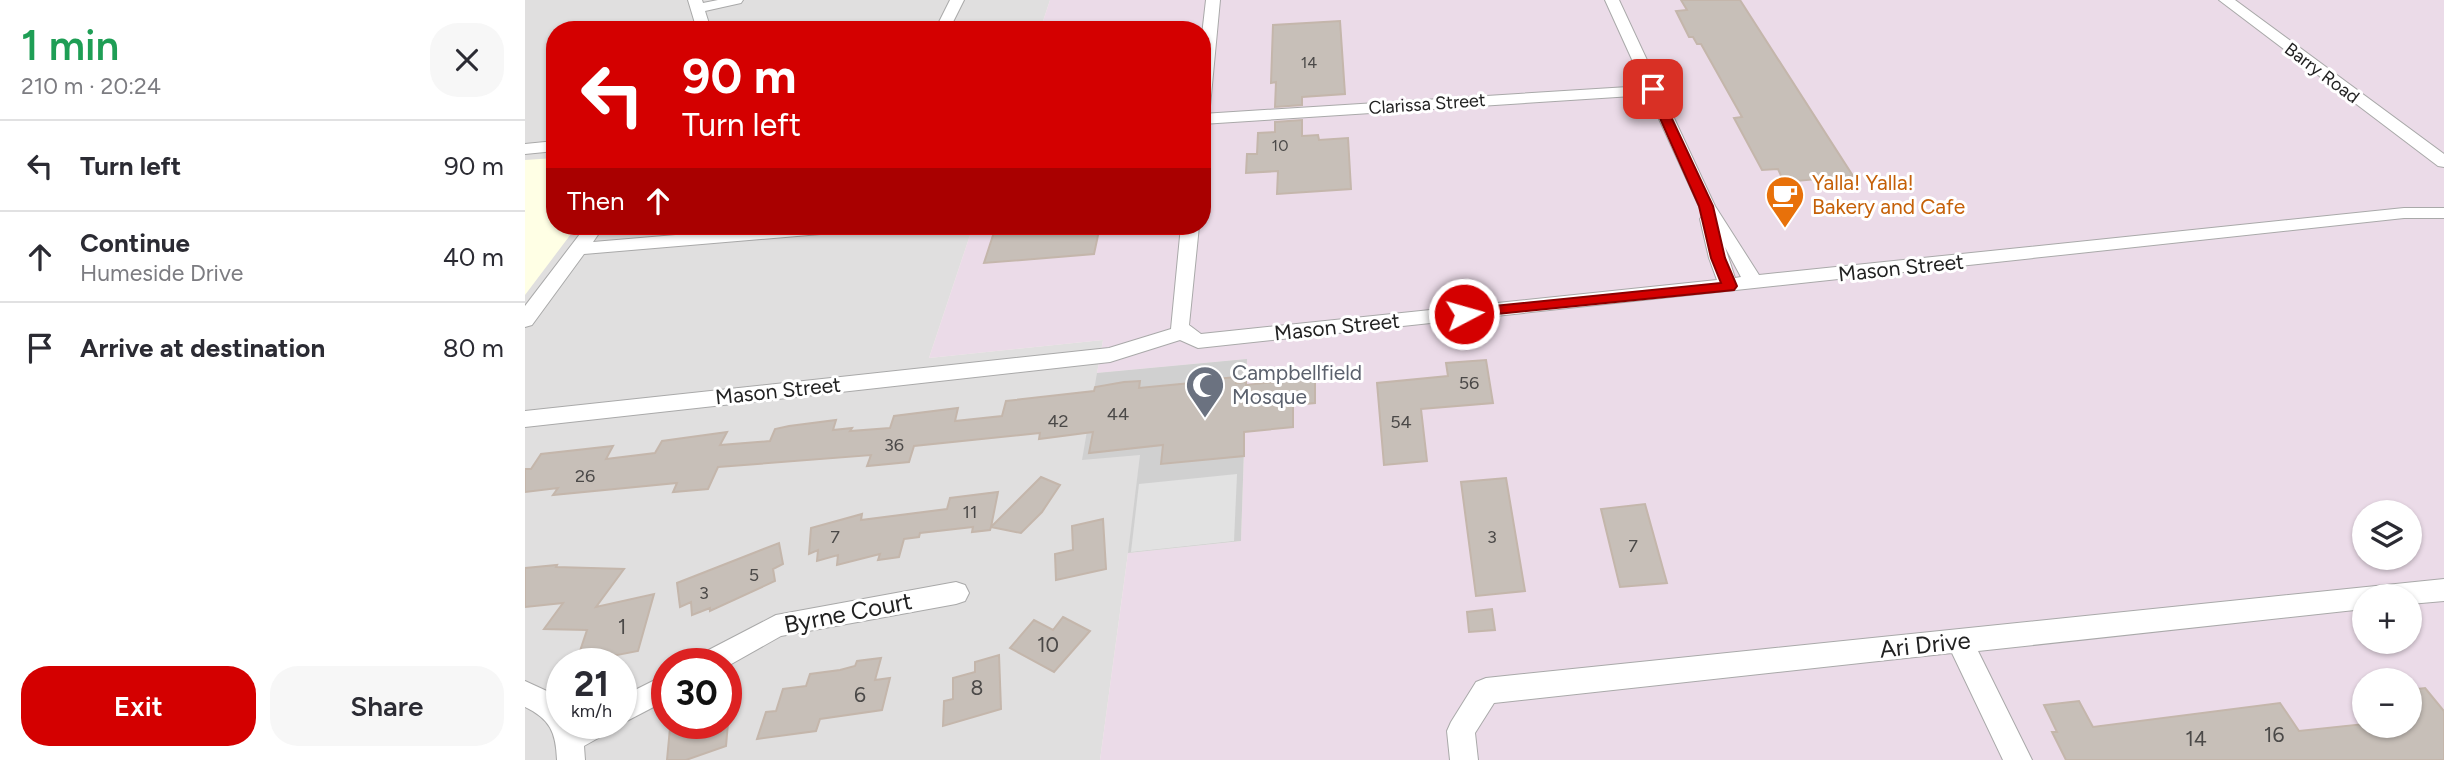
<!DOCTYPE html>
<meta charset="utf-8">
<style>
:root{--surface:#fff;--page:#f7f7f7;--text:#2b2b33;--muted:#7c7c81;--line:#e1e1e2;--accent:#d40000}
body{margin:0;font-family:Figtree,sans-serif;background:var(--page);color:var(--text);height:100vh;display:flex;flex-direction:column;font-size:26px;white-space:nowrap}
*{box-sizing:border-box;margin:0}
p{font-size:23px;color:var(--muted)}
.icon{flex:none;width:38px;height:38px;fill:none;stroke:currentColor;stroke-width:2;stroke-linecap:round;stroke-linejoin:round}
.map{position:relative;flex:1;overflow:hidden}
.side{display:flex;flex-direction:column;background:var(--surface);width:525px}
.side>*{flex:none}
.hud{position:absolute;left:21px;top:21px;width:665px;height:214px;border-radius:28px;box-shadow:0 2px 5px #0004;background:#d40000;color:#fff;overflow:hidden}
.fabs{position:absolute;left:1827px;top:500px;display:grid;gap:14px}
.fabs a{display:grid;place-items:center;width:70px;height:70px;border-radius:50%;background:var(--surface);box-shadow:0 2px 5px #0004;font-size:35px}
.speed{position:absolute;left:21px;top:648px;display:flex;gap:14px;font-size:35px;font-weight:700;text-align:center}
.speed>*{display:grid;place-content:center;width:91px;height:91px;border-radius:50%;background:var(--surface);box-shadow:0 2px 5px #0004;line-height:1}
.speed small{font-size:18px;font-weight:400}
.speed .limit{border:10px solid #d22;background:#fff;color:#111}
.pin{position:absolute;display:grid;place-items:center;width:60px;height:60px;color:#fff;margin:-30px;border-radius:14px;box-shadow:0 4px 10px #0006}
.me{position:absolute;width:77px;margin:-38px;rotate:84deg;stroke-linejoin:round;filter:drop-shadow(0 0 5px #0008)}
.turn{display:flex;align-items:center;gap:24px;height:147px;padding:0 21px;font-size:32px}
.turn .icon{width:91px;height:91px;stroke-width:2.5}
.turn b{display:block;font-size:49px;line-height:60px}
.then{display:flex;align-items:center;height:66px;padding:0 21px;background:#0003;gap:14px;font-size:26px}
.round{display:grid;place-items:center;flex:none;width:74px;height:74px;border-radius:28px;background:var(--page)}
.headline{display:flex;align-items:center;justify-content:space-between;height:119px;padding:0 21px}
h1{font-size:42px;font-weight:600;line-height:52px;color:#1e9e55}
.action{display:flex;gap:14px;margin-top:auto;padding:14px 21px}
.action a{flex:1;height:80px;border-radius:28px;background:var(--accent);color:#fff;font-size:28px;font-weight:600;line-height:80px;text-align:center}
.action a+a{background:var(--page);color:var(--text)}
ul{padding:0;list-style:none}
li{display:flex;align-items:center;gap:21px;height:91px;padding:0 21px;border-top:2px solid var(--line)}
li div{flex:1}
li b{display:block;font-size:26px}
li em{font-style:normal}
main{display:flex;flex:1;min-height:0}
.map>svg:first-child{display:block}
.residential{fill:#e0dfdf;fill-rule:evenodd}
.industrial{fill:#ebdbe8;fill-rule:evenodd}
.education{fill:#ffffe5}
.religious{fill:#d0d0d0}
.parking{fill:#e2e2e2}
.building{fill:#c7bfb8;stroke:#c4b6ab;stroke-width:2}
.lines{fill:none;stroke-linecap:round;stroke-linejoin:round}
.minor-casing{stroke:#a9a9a9;stroke-width:2}
.minor{fill:#fff;fill-rule:evenodd}
.route{fill:#d40000;stroke:#8a0000;stroke-width:2}
.labels{text-anchor:middle;stroke-width:6;stroke-linejoin:round;paint-order:stroke}
.far-number-label{font-size:16px;fill:#4b4948}
.far-street-label{font-size:18px;fill:#222;stroke:#fff}
.number-label{font-size:18px;fill:#4b4948}
.food-label{font-size:21px;fill:#c56008;stroke:#fff;text-anchor:start}
.street-label{font-size:21px;fill:#222;stroke:#fff}
.worship-label{font-size:21px;fill:#5b616d;stroke:#fff;text-anchor:start}
.near-number-label{font-size:21px;fill:#4b4948}
.near-street-label{font-size:24px;fill:#222;stroke:#fff}
</style>
<main>
<section class="side">
<div class="headline"><div><h1>1 min</h1><p>210 m · 20:24</p></div><a class="round"><svg class="icon" aria-label="close" viewBox="0 0 24 24"><path d="M6 6l12 12M18 6L6 18"/></svg></a></div>
<ul>
<li><svg class="icon" aria-label="left" viewBox="0 0 24 24"><path d="M17 20v-9H6M10 6l-5 5 5 5"/></svg><div><b>Turn left</b></div><em>90 m</em></li>
<li><svg class="icon" aria-label="ahead" viewBox="0 0 24 24"><path d="M12 20V5M6 11l6-6 6 6"/></svg><div><b>Continue</b><p>Humeside Drive</p></div><em>40 m</em></li>
<li><svg class="icon" aria-label="arrive" viewBox="0 0 24 24"><path d="M6 21V4h12l-3 4 3 4H6"/></svg><div><b>Arrive at destination</b></div><em>80 m</em></li>
</ul>
<div class="action"><a>Exit</a><a>Share</a></div>
</section>
<div class="map">
<svg width="1919" height="760" viewBox="0 0 1919 760">
<rect width="100%" height="100%" fill="#f2efe9"/>
<!-- residential -->
<path class="residential" d="M0 0H525L515 30H30V226H448L404 358 578 340 572 373 722 359 603 553 575 760H0ZM37 663H96V723H37ZM142 663H201V723H142Z"/>
<!-- industrial -->
<path class="industrial" d="M525 0H1919V760H575L603 553 716 541 722 359 572 373 578 340 404 358 448 226H677V30H515ZM1839 513H1885V558H1839ZM1839 597H1885V642H1839ZM1839 681H1885V726H1839Z"/>
<!-- education -->
<path class="education" d="M30 158V226H52L0 295V160Z"/>
<!-- religious -->
<path class="religious" d="M722 359 716 541 603 553 615 455 557 460 572 373Z"/>
<!-- parking -->
<path class="parking" d="M712 474 709 541 606 552 614 484Z"/>
<!-- building -->
<path class="building" d="M1156 0H1215L1328 176 1259 182 1253 169 1237 170 1209 118 1217 117 1176 44H1172L1168 37H1164L1151 11 1162 10Z
M815 21 820 94 777 97V105L750 107 751 82 746 83 748 25Z
M777 120V136L793 135 794 140 823 138 826 189 752 194 753 171 721 173 722 154H732L733 133 750 132V122Z
M471 226H575L569 254 459 263Z
M961 360 968 403 896 409 902 461 859 465 852 383 923 376 921 363Z
M690 373 689 379 712 377 711 383 721 382V385L790 378V403L768 405V427L719 432V456L636 464 638 445 564 453 568 432 514 439 515 433 389 446 384 462 342 466 346 455 193 467 183 489 148 492 152 483 28 495 33 488 0 492V469H6L16 454 88 446 81 459 130 453 137 441 202 432 195 445 245 441 250 429 264 426 311 420 308 430 327 428 325 431 365 428 369 416 433 408 430 421 477 416 481 401 569 391 570 387 599 382 615 381 614 388 666 383 667 375Z
M516 477 535 485 517 512 496 533 466 527 465 530 447 532 448 527 395 533 394 537 379 539 374 557 353 560 355 554 312 565 313 555 292 561 293 550 284 554 286 528 337 514 336 520 422 509 425 498 473 492 466 527Z
M981 478 1000 591 951 596 936 482Z
M1120 504 1142 583 1095 587 1076 509Z
M578 519 581 569 531 580 530 554 548 550 547 526Z
M254 543 258 564 248 569 250 581 185 611V608L167 615 166 602 155 607 152 583Z
M32 565 31 567 99 569 71 607 129 594 113 651 51 663 62 630 19 629 38 603 0 607V568Z
M967 609 970 630 944 632 942 612Z
M538 617 565 631 529 672 485 648 509 620 528 630Z
M474 655 476 709 418 726 419 701 428 699V678L450 672V662Z
M356 658 350 680 365 678 357 710 295 719 291 731 232 739 241 712 251 711 258 689 281 686 285 674 315 670 330 666 332 661Z
M1900 688 1919 711V760H1541L1527 732H1532L1519 705 1554 701 1568 727 1755 703 1774 731 1839 724V726H1885V690Z
M159 723H203L201 746 161 760H142L145 728Z"/>
<g class="lines">
<!-- minor casing -->
<g class="minor-casing">
<path id="minor" d="M163 0H177L178 3 193 0H218L216 3 180 11 186 30H172Z
M425 0H439L424 30H410Z
M681 0H695L685 106 677 111V35Z
M1080 0H1094L1190 206 1234 275 1879 208H1919V218H1879L673 348 655 340 585 362 0 427V411L584 348 646 329 656 226H674L664 325 676 334 1192 280 1184 258 1175 219 1178 215 1123 95 677 124V114L1119 86ZM1200 247 1216 277 1210 278Z
M1694 0H1710L1919 154V167L1913 166Z
M30 141V151L0 154V144Z
M61 226H79L68 242 257 226H328L319 232 59 254 7 325 0 327V306Z
M1919 579V601L1885 604V597H1839V609L1453 651 1507 760H1478L1427 653 969 703 950 733 953 760H925L922 731 926 722 951 682 961 678Z
M431 582 440 585 444 593 440 601 431 604 256 636 201 667V663H170L174 655 251 615Z
M142 674V700L96 724 93 723H96V697Z
M0 681 37 698V723H88L84 732 59 746 60 760H32C31 732 25 719 0 707Z"/>
</g>
<!-- minor -->
<use href="#minor" class="minor"/>
</g>
<!-- route -->
<path class="route" d="M1128 86 1133 89 1188 206 1200 258 1212 286 1209 290 933 318 931 314 939 309 1196 283 1186 258 1174 206 1122 89Z"/>
<!-- icons -->
<defs>
<g id="cafe-pin" transform="scale(2.0125)"><path d="M0 17L-7.5 6A9.5 9.5 0 1 1 7.5 6Z" fill="#e8710a" stroke="#fff"/><path d="M-5.5-4.5H6V0H3Q3 3.5 0 3.5H-2.5Q-5.5 3.5-5.5 0ZM3-3.2v2h1.7v-2ZM-6 4.5H4V6H-6Z" fill="#fff"/></g>
<g id="mosque-pin" transform="scale(2.0125)"><path d="M0 17L-7.5 6A9.5 9.5 0 1 1 7.5 6Z" fill="#6b7280" stroke="#fff"/><path d="M3.5-4.9A6 6 0 1 0 3.5 4.9A5 5 0 1 1 3.5-4.9Z" fill="#fff"/></g>
</defs>
<g fill-rule="evenodd">
<use href="#cafe-pin" x="1260" y="195"/>
<use href="#mosque-pin" x="680" y="385"/>
</g>
<g class="labels">
<!-- far-number labels -->
<g class="far-number-label">
<text x="784" y="68">14</text>
<text x="755" y="151">10</text>
</g>
<!-- far-street labels -->
<g class="far-street-label">
<text transform="translate(1797 73) rotate(37)" y="6">Barry Road</text>
<text transform="translate(902 104) rotate(-4)" y="6">Clarissa Street</text>
</g>
<!-- number labels -->
<g class="number-label">
<text x="944" y="389">56</text>
<text x="593" y="420">44</text>
<text x="533" y="427">42</text>
<text x="876" y="428">54</text>
<text x="369" y="451">36</text>
<text x="60" y="482">26</text>
<text x="445" y="518">11</text>
<text x="310" y="543">7</text>
<text x="967" y="543">3</text>
<text x="1108" y="552">7</text>
<text x="229" y="581">5</text>
<text x="179" y="599">3</text>
</g>
<!-- food labels -->
<g class="food-label">
<text x="1287" y="190">Yalla! Yalla!<tspan x="1287" dy="24">Bakery and Cafe</tspan></text>
</g>
<!-- street labels -->
<g class="street-label">
<text transform="translate(1376 268) rotate(-6)" y="7">Mason Street</text>
<text transform="translate(812 327) rotate(-6)" y="7">Mason Street</text>
<text transform="translate(253 391) rotate(-6)" y="7">Mason Street</text>
</g>
<!-- worship labels -->
<g class="worship-label">
<text x="707" y="380">Campbellfield<tspan x="707" dy="24">Mosque</tspan></text>
</g>
<!-- near-number labels -->
<g class="near-number-label">
<text x="97" y="634">1</text>
<text x="523" y="652">10</text>
<text x="452" y="695">8</text>
<text x="335" y="702">6</text>
<text x="1749" y="742">16</text>
<text x="1671" y="746">14</text>
</g>
<!-- near-street labels -->
<g class="near-street-label">
<text transform="translate(323 613) rotate(-11)" y="8">Byrne Court</text>
<text transform="translate(1400 645) rotate(-6)" y="8">Ari Drive</text>
</g>
</g>
</svg>
<div class="fabs">
<a><svg class="icon" aria-label="layers" viewBox="0 0 24 24"><path d="M12 4l9 5-9 5-9-5zM3 14l9 5 9-5"/></svg></a>
<a>+</a>
<a>−</a>
</div>
<div class="speed"><div>21<small>km/h</small></div><div class="limit">30</div></div>
<div class="pin" style="left:1128px;top:89px;background:#d93025"><svg class="icon" aria-label="arrive" viewBox="0 0 24 24"><path d="M6 21V4h12l-3 4 3 4H6"/></svg></div>
<svg class="me" style="left:939px;top:314px" viewBox="-20 -20 40 40"><circle r="17" fill="#d40000" stroke="#fff" stroke-width="3"/><path d="M0-11L8 9 0 5-8 9z" fill="#fff"/></svg>
<div class="hud">
<div class="turn"><svg class="icon" aria-label="left" viewBox="0 0 24 24"><path d="M17 20v-9H6M10 6l-5 5 5 5"/></svg><div><b>90 m</b>Turn left</div></div>
<div class="then">Then<svg class="icon" aria-label="ahead" viewBox="0 0 24 24"><path d="M12 20V5M6 11l6-6 6 6"/></svg></div>
</div>
</div>
</main>
